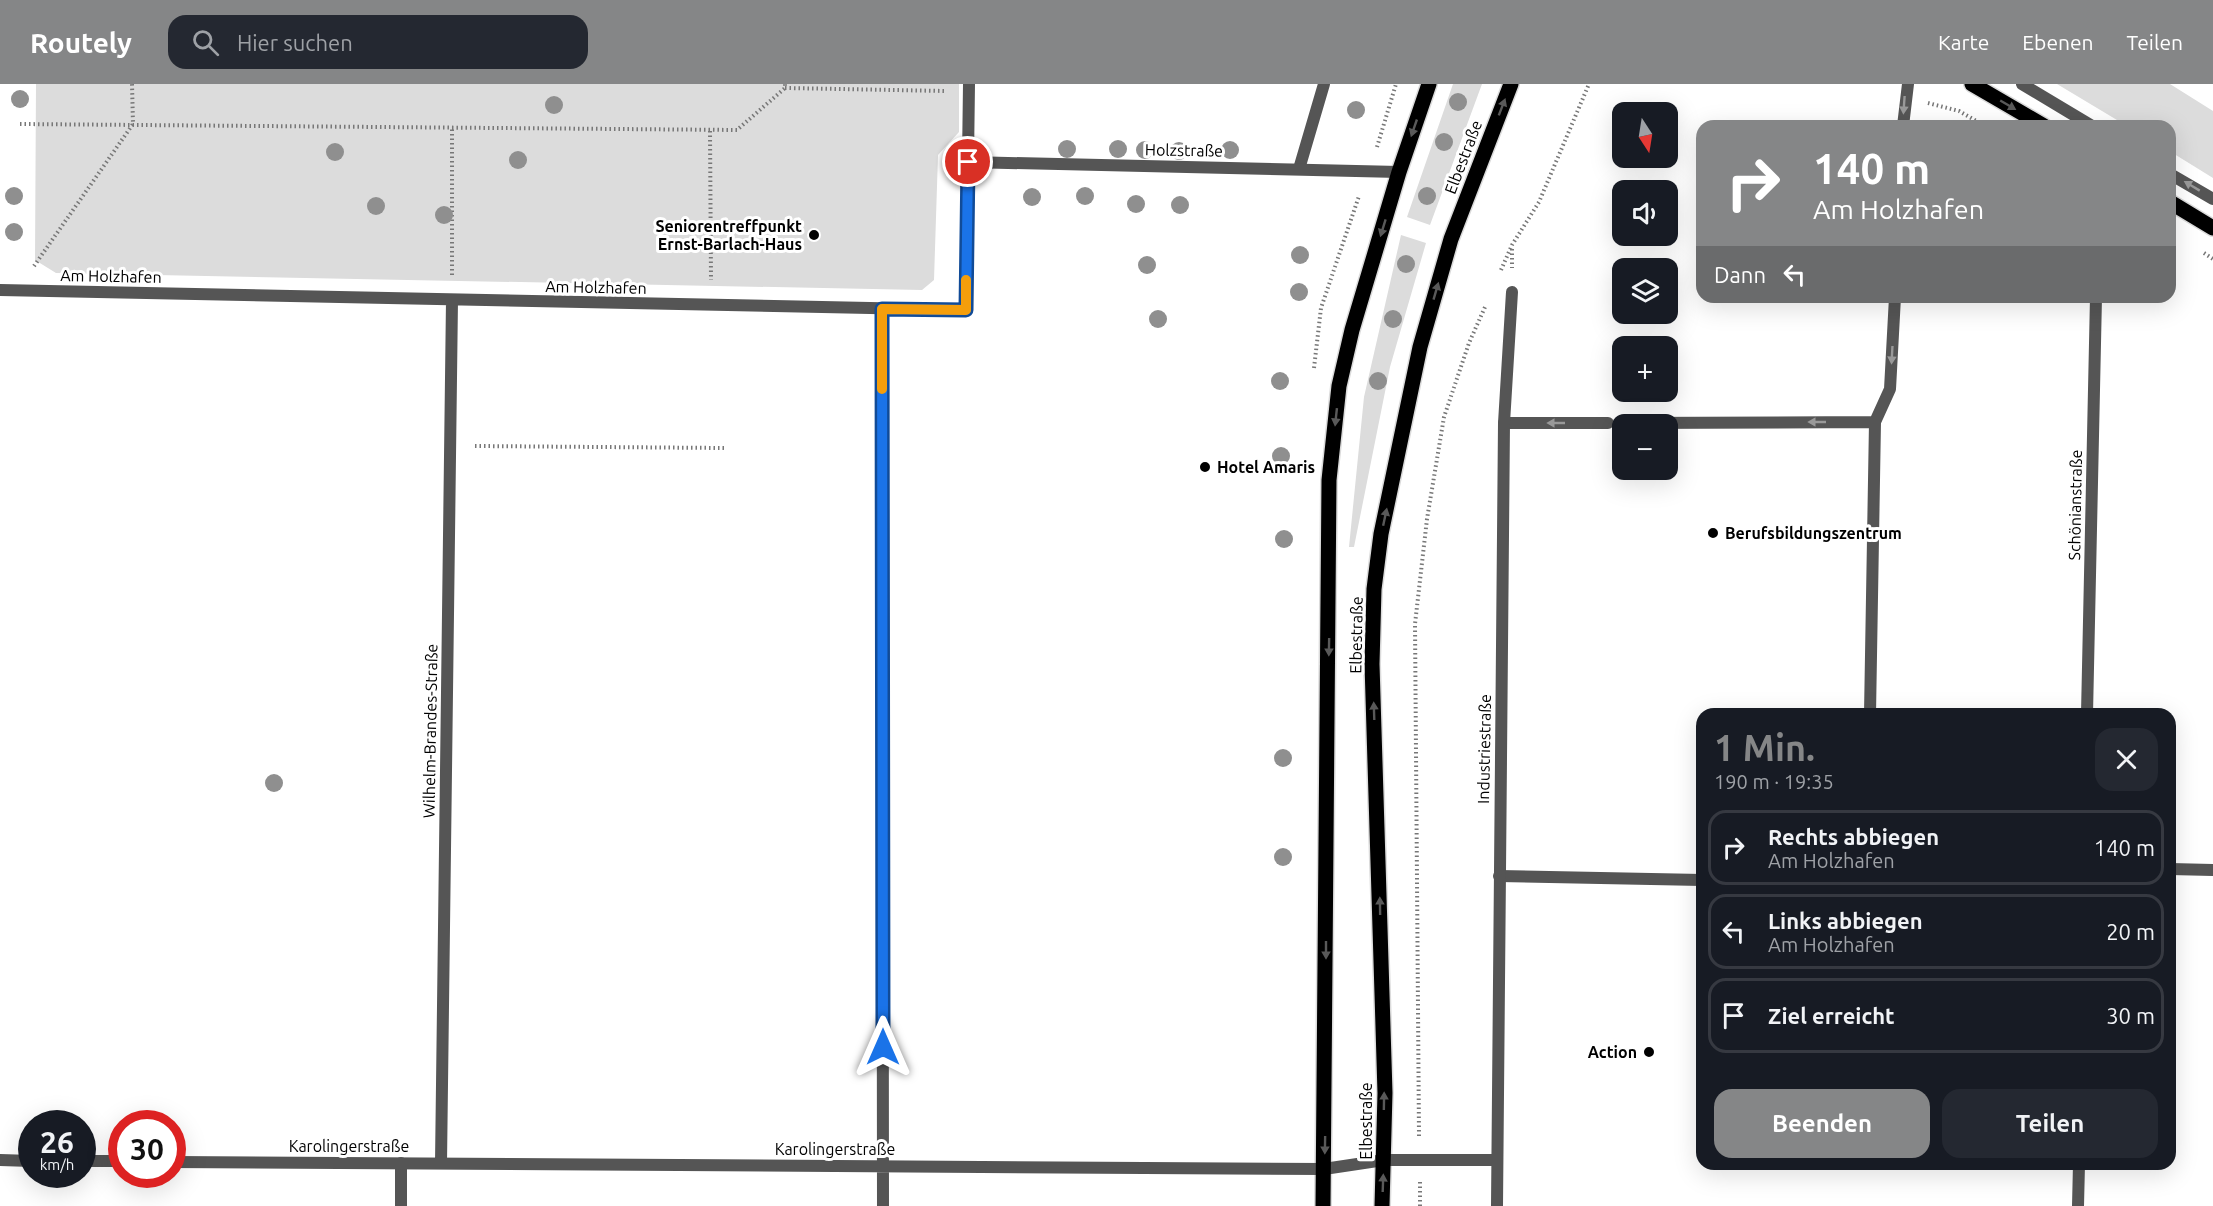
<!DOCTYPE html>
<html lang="de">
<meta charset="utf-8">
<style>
:root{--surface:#171b24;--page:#242831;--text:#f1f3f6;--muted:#9ea1a6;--line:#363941;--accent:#858687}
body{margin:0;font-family:Ubuntu,sans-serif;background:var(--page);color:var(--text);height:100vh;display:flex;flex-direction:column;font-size:22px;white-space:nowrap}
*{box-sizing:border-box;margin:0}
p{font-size:20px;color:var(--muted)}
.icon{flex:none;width:33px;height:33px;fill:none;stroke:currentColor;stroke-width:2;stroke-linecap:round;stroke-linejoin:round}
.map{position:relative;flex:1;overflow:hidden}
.sheet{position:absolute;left:1696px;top:624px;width:480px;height:462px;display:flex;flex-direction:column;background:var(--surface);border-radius:18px;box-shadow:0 6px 24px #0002}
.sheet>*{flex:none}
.hud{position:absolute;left:1696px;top:36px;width:480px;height:183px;border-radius:18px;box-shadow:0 6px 24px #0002;background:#858687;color:#fff;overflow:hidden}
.needle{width:39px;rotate:168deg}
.controls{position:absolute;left:1612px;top:18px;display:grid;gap:12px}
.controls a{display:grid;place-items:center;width:66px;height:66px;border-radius:12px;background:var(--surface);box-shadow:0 6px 24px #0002;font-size:30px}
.speed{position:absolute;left:18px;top:1026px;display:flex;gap:12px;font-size:30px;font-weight:700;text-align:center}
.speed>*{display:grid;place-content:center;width:78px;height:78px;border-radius:50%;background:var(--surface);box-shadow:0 6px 24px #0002;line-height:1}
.speed small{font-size:15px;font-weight:400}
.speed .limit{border:9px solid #d22;background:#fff;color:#111}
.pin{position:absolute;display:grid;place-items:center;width:51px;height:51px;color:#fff;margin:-26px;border:3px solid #fff;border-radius:50%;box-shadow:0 2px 6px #0007}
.me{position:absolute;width:66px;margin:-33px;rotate:0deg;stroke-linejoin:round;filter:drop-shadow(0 0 4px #0008)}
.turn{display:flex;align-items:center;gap:21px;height:126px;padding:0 18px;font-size:27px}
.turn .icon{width:78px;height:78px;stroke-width:2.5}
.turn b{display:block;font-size:42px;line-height:51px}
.then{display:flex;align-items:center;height:57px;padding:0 18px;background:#0003;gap:12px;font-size:22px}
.round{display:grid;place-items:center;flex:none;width:63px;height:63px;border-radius:18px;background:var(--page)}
.summary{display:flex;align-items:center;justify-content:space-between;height:102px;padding:0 18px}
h1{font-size:36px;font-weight:600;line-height:45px;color:var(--accent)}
.primary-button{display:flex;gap:12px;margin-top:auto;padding:12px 18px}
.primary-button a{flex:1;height:69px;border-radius:18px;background:var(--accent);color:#fff;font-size:24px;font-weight:600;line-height:69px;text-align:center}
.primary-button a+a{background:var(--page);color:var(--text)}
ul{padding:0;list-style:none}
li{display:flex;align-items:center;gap:18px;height:75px;margin:0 12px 9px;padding:0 6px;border:3px solid var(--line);border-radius:18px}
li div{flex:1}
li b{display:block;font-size:22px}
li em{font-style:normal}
header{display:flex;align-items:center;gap:36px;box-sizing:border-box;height:84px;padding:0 30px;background:var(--accent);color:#fff}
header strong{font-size:28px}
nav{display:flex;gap:33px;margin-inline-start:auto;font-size:21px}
.search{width:420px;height:54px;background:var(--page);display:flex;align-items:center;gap:15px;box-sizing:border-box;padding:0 21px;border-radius:18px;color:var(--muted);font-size:22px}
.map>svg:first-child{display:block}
.green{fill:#dcdcdc}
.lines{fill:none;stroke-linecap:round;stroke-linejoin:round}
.primary-casing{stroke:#dbdbdb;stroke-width:18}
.path{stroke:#777;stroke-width:4;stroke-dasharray:1.5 3;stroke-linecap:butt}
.lane{stroke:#555;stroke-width:12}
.street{stroke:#555;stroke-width:12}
.primary{stroke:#000;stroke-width:15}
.tree{fill:#8f8f8f}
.oneway{fill:#999}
.oneway2{fill:#595959}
.route-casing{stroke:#114b97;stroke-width:15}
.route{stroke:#1a73e8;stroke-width:10}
.slow{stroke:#f59e0b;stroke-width:10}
.poi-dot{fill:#000;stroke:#fff;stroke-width:2}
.labels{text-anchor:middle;stroke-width:6;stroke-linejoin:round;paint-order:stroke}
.street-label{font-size:16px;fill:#000;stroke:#fff}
.poi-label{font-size:16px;font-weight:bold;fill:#000;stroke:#fff;text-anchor:end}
</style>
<header>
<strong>Routely</strong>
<div class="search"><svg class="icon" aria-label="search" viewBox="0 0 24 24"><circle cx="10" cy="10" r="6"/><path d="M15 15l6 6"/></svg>Hier suchen</div>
<nav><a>Karte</a><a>Ebenen</a><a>Teilen</a></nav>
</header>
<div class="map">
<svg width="2213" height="1122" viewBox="0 0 2213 1122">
<rect width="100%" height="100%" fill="#fff"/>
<!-- green -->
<path class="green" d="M36 0H959V48L938 71 934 196 922 206 56 189 35 176Z
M1453 0H1482L1430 141 1407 133Z
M2057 0H2170L2213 27V94L2171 68 2170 42H2127Z
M1401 151 1426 159 1390 283 1354 463H1349L1364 313Z"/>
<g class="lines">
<!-- primary casing -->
<g class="primary-casing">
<path id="primary" d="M1972 0 2044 42
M2170 118 2213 144
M1323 1122 1329 396 1339 302 1352 246 1399 88 1429 0
M1382 1122 1385 1009 1372 580 1374 505 1381 450 1420 263 1451 155 1511 0"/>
</g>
<!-- path -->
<path class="path" d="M785 4 946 7
M1928 19 1959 27 1985 42
M20 40 737 46 785 4V0
M710 47 711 196
M1377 63 1396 0
M1512 165V184
M2204 169 2213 175
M34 182 133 40 132 0
M1501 186 1512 161 1539 118 1589 0
M452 191V43
M1314 284 1321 224 1359 112
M475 362 724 364
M1419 1052 1415 540 1427 435 1444 333 1469 259 1485 223
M1420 1098V1122"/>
<!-- lane -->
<path class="lane" d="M2022 0 2092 42
M1903 42 1908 0
M1299 85 1324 0
M2170 90 2213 115
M1504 339H1608
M1627 339 1875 338
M1870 630 1875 338 1890 305 1895 213
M1499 792 1702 796
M401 1122V1079"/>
<!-- street -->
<path class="street" d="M968 78 1399 88
M0 206 966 226 969 0
M882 225 883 1122
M2087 630 2096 213
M2170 785 2213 786
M0 1076 32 1077
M82 1077H122
M172 1078 1324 1085 1384 1076H1497
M441 1079 452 216
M1497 1122 1504 339 1512 208
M2078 1122 2079 1080"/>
<!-- primary -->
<use href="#primary" class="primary"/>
</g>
<!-- trees -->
<g class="tree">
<circle cx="20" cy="15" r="9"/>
<circle cx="1458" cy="18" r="9"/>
<circle cx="554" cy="21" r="9"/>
<circle cx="1356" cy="26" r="9"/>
<circle cx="1444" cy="58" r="9"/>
<circle cx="1067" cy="65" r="9"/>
<circle cx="1118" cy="65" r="9"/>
<circle cx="1145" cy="66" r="9"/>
<circle cx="1230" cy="66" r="9"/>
<circle cx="1179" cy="67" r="9"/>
<circle cx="335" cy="68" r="9"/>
<circle cx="518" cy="76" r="9"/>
<circle cx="14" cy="112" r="9"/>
<circle cx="1085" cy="112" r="9"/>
<circle cx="1427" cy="112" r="9"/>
<circle cx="1032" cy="113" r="9"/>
<circle cx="1136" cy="120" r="9"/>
<circle cx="1180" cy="121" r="9"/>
<circle cx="376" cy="122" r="9"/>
<circle cx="444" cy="131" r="9"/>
<circle cx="14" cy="148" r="9"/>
<circle cx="1300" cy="171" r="9"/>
<circle cx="1406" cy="180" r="9"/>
<circle cx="1147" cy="181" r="9"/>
<circle cx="1299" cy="208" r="9"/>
<circle cx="1158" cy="235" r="9"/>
<circle cx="1393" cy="235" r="9"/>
<circle cx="1280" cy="297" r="9"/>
<circle cx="1378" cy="297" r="9"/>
<circle cx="1281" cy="372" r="9"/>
<circle cx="1284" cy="455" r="9"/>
<circle cx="1283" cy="674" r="9"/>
<circle cx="274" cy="699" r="9"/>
<circle cx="1283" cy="773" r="9"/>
</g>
<!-- one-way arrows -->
<defs><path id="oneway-solid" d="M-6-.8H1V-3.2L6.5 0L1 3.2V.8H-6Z" transform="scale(1.5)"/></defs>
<g class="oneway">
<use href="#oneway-solid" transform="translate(1904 21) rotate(94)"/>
<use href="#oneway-solid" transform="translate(2192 102) rotate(-149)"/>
<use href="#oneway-solid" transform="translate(1892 271) rotate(93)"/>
<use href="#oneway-solid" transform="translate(1817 338) rotate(180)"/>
<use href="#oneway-solid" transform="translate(1556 339) rotate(180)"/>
</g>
<g class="oneway2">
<use href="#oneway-solid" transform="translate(2008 21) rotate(30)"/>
<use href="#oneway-solid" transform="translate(1502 23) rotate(-69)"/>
<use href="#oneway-solid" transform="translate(1414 44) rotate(109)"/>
<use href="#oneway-solid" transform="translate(1383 144) rotate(107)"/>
<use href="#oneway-solid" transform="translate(1436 207) rotate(-74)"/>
<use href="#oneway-solid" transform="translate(1336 333) rotate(96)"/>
<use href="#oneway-solid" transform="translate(1385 433) rotate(-78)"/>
<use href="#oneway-solid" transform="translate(1329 563) rotate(91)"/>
<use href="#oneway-solid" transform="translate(1374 627) rotate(-92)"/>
<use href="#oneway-solid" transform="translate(1380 822) rotate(-91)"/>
<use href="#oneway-solid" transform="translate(1326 866) rotate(90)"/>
<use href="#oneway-solid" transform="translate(1384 1017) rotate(-89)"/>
<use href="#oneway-solid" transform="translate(1325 1061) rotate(91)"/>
<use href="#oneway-solid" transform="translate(1383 1099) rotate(-88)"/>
</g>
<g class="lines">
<!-- route casing -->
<g class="route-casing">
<path id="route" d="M883 963 882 225 966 226 968 78"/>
</g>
<!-- route -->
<use href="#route" class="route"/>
<!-- slow -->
<path class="slow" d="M882 305V225L966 226V196"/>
</g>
<!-- markers -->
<g class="poi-dot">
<circle cx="814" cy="151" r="6"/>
<circle cx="1205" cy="383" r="6"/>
<circle cx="1713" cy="449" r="6"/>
<circle cx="1649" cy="968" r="6"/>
</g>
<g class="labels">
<!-- street labels -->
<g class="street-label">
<text transform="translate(1184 66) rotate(1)" y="6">Holzstraße</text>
<text transform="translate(1463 73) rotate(-69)" y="6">Elbestraße</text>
<text transform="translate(111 192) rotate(1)" y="6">Am Holzhafen</text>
<text transform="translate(596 203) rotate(1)" y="6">Am Holzhafen</text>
<text transform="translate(2075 421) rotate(-89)" y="6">Schönianstraße</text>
<text transform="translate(1356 551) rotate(-89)" y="6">Elbestraße</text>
<text transform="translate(430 647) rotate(-89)" y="6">Wilhelm-Brandes-Straße</text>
<text transform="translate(1484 665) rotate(-89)" y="6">Industriestraße</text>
<text transform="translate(1366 1037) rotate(-90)" y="6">Elbestraße</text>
<text x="349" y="1068">Karolingerstraße</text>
<text x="835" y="1071">Karolingerstraße</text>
</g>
<!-- poi labels -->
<g class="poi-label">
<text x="802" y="148">Seniorentreffpunkt<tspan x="802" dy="18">Ernst-Barlach-Haus</tspan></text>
<text x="1217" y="389" text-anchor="start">Hotel Amaris</text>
<text x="1725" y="455" text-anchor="start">Berufsbildungszentrum</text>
<text x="1637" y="974">Action</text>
</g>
</g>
</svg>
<div class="controls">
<a><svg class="needle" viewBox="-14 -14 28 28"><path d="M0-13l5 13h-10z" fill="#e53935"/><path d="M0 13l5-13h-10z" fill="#9ea1a6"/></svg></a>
<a><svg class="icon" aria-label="sound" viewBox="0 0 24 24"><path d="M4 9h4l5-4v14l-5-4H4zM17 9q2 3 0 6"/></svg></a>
<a><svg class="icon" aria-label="layers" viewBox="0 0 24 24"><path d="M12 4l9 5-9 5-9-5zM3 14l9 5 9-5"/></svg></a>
<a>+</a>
<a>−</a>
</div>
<div class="speed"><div>26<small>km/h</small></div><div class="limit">30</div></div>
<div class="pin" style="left:968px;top:78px;background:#d93025"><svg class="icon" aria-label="arrive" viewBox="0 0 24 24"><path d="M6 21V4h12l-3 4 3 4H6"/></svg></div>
<svg class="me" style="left:883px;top:963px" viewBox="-20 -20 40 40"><path d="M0-17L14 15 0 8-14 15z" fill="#1a73e8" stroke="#fff" stroke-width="4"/></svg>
<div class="hud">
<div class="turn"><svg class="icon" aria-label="right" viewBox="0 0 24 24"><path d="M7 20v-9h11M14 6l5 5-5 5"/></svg><div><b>140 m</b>Am Holzhafen</div></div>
<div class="then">Dann<svg class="icon" aria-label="left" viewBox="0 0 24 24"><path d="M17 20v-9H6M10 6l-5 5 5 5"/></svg></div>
</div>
<section class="sheet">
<div class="summary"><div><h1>1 Min.</h1><p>190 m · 19:35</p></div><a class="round"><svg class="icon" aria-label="close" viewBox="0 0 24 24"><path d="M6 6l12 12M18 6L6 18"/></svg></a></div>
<ul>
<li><svg class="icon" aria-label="right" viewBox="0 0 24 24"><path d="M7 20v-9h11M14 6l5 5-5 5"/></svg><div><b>Rechts abbiegen</b><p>Am Holzhafen</p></div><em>140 m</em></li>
<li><svg class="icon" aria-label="left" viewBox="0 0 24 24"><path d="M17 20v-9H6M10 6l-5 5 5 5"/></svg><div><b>Links abbiegen</b><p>Am Holzhafen</p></div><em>20 m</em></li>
<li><svg class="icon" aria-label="arrive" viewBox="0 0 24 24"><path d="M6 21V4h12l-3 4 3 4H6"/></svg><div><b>Ziel erreicht</b></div><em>30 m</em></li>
</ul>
<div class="primary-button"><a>Beenden</a><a>Teilen</a></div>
</section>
</div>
